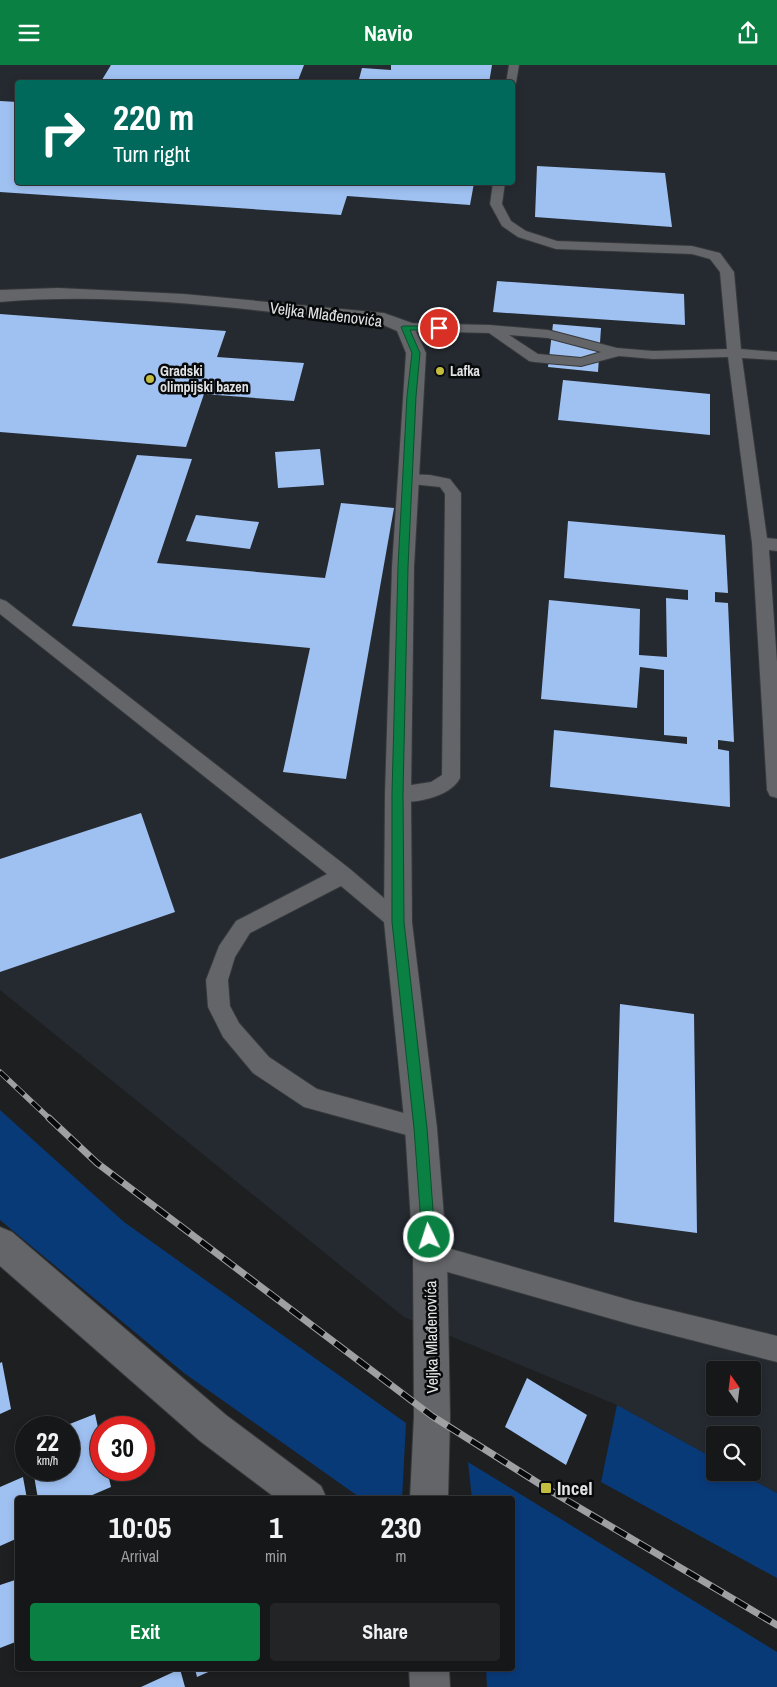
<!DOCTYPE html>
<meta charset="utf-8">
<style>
:root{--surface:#161719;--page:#232426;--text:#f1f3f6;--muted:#9e9fa2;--line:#353638;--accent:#0b8043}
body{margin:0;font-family:"Archivo Narrow",sans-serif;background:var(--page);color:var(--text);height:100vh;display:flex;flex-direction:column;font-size:19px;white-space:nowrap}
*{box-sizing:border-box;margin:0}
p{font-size:16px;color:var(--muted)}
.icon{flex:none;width:28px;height:28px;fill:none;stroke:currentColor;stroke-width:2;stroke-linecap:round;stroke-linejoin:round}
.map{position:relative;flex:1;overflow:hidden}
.panel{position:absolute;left:15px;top:1431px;width:500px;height:175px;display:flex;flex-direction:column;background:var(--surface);border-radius:5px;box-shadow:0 2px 8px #0003,0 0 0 1px var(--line)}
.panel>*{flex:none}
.top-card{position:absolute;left:15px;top:15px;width:500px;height:105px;border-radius:5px;box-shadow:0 2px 8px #0003,0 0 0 1px var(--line);background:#00695c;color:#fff;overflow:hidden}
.needle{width:32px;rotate:346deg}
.buttons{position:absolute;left:706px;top:1296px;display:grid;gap:10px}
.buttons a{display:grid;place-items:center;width:55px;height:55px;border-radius:5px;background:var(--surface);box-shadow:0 2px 8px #0003,0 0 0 1px var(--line);font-size:25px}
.speed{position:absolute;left:15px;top:1351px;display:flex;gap:10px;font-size:25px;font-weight:700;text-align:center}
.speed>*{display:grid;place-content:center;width:65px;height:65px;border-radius:50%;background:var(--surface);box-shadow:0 2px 8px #0003,0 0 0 1px var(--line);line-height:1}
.speed small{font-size:12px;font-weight:400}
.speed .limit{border:8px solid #d22;background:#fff;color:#111}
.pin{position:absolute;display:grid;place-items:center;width:42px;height:42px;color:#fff;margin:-21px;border:2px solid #fff;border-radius:50%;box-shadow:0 1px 5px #0007}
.me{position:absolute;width:55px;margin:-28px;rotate:356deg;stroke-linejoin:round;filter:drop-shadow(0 0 4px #0008)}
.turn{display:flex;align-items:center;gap:18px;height:105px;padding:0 15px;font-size:22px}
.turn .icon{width:65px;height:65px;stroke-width:2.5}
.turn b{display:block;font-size:35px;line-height:42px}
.eta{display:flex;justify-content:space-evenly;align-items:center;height:85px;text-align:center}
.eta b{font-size:30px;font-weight:700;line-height:35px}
.cta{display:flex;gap:10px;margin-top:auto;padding:10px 15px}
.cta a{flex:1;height:58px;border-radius:5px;background:var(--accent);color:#fff;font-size:20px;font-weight:700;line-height:58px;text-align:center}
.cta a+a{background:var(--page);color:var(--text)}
header{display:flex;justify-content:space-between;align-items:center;height:65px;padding:0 15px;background:var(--accent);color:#fff;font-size:22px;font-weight:700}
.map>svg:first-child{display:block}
.built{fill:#252a31;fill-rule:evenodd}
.green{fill:#093a78}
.building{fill:#9fc1f2}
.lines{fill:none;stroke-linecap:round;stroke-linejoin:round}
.service-casing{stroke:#37393b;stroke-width:2}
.minor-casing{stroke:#37393b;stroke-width:2}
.service{fill:#636568;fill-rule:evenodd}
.minor{fill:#636568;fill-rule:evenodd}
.rail-far1-casing{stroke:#9ea0a2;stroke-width:5.5}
.rail-casing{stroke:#9ea0a2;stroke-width:7}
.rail-far1{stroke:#08090a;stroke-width:4;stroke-dasharray:11;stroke-linecap:butt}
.rail{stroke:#08090a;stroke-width:5;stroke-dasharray:14;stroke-linecap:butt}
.route{fill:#0b8043;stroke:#07532c}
.poi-dot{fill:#c2bd3f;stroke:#08090a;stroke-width:2}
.labels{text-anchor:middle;stroke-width:5;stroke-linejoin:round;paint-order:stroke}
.far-poi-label{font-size:14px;font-weight:bold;fill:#e2e3e5;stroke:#08090a;text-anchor:start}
.street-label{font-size:16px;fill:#e2e3e5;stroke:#08090a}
.near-poi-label{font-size:19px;font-weight:bold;fill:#e2e3e5;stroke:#08090a;text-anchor:start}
</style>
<header><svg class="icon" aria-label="menu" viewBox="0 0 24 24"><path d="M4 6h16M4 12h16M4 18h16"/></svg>Navio<svg class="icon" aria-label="share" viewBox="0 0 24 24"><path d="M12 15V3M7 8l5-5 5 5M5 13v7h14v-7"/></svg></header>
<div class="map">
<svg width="777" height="1622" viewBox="0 0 777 1622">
<rect width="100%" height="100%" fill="#1d1f21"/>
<!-- built -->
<path class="built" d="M0 0H777V1428L739 1408H752V1370H715V1394L617 1340 404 1252 0 925ZM18 18H512V118H18ZM715 1305H752V1342H715Z"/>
<!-- green -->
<path class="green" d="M0 1045 124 1157 406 1358 402 1434H362L184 1308 0 1155Z
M617 1340 715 1394V1408H739L777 1428V1513L601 1417Z
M468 1397 777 1587V1622H487L486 1604H512V1434H472Z"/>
<!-- building -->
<path class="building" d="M111 0H304L297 18H100Z
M391 0H492L489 18H358L362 3 391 5Z
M0 36 18 37V118H474L470 140 347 131 341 150 0 127Z
M537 101 665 108 672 162 535 152Z
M497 216 684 229 685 260 493 247Z
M0 249 226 266 217 292 304 298 294 336 204 329 186 382 0 367Z
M553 259 601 263 598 307 548 302Z
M563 315 710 329V370L558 355Z
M320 384 324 420 278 423 275 387Z
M137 390 192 394 157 498 325 513 341 438 394 443 346 714 283 707 310 583 72 561Z
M196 450 259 457 250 484 186 476Z
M568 456 725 470 728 528 715 527V537L728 538 734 677 718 675V684L729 686 730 742 550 722 554 665 687 679V672L664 670V605L640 602 637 643 541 634 549 535 640 544 639 590 667 592 666 533 688 535V525L564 513Z
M141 748 175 847 0 907V794Z
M620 939 694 949 697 1168 614 1157Z
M2 1297 11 1344 0 1349V1298Z
M527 1313 587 1350 566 1400 505 1362Z
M95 1349 101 1376V1405H107L111 1422 83 1434H38L33 1405H69V1362H62Z
M23 1412 27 1434H18V1473L0 1481V1422Z
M18 1514V1576L0 1583V1520Z
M180 1604 185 1622H141Z
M195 1604H215L197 1612Z"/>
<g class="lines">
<!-- service casing -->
<g class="service-casing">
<path id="service" d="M509 0H519L516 18 512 21V18H506Z
M493 118H505L502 139 511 156 526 166 557 176 692 181 720 188 734 207 741 284 777 287V295L742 293 767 473 777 474V486L769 485 777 597V733L770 731 767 725 752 478 728 292 653 294 619 291 581 301 534 297 529 296 489 268 405 266 398 262 405 258 490 260 548 265 617 283 653 286 727 284 720 207 710 194 692 189 556 184 518 172 502 161 490 139ZM509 270 548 273 601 287 581 293 538 289Z
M407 409 430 410 450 414 461 428 460 713C451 732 411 741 391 735L388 729 391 723 431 717 442 710 445 429 440 422 402 418 399 414 402 410Z
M0 534 6 536 350 804 405 851 408 857 405 863 398 866 391 863 341 821 250 868 235 892 228 915 230 941 239 958 269 992 317 1024 429 1055 432 1063 429 1071 421 1074 304 1042 253 1008 223 972 208 942 206 915 219 881 236 856 327 809 0 549Z
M430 1178 633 1236 777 1271V1297L633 1260 430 1202 421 1199 418 1190 421 1181Z"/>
</g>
<!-- minor casing -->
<g class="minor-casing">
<path id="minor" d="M58 223 184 229 384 248 412 258 426 288 414 502 411 729 412 857 437 1063 447 1190 450 1351 448 1434H410L414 1351 413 1190 405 1063 384 857 385 729 392 502 406 288 397 266 381 259C255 246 127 226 0 237V225Z
M0 1162 12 1167 226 1350 321 1421 327 1434H277L200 1376 0 1201Z
M409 1604H449L450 1622H410Z"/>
</g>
<!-- service -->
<use href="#service" class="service"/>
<!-- minor -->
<use href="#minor" class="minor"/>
<!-- rail-far1 casing -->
<g class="rail-far1-casing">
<path id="rail-far1" d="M0 1007 51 1055"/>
</g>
<!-- rail casing -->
<g class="rail-casing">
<path id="rail" d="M49 1053 97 1098 432 1351 546 1423 777 1560"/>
</g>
<!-- rail-far1 -->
<use href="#rail-far1" class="rail-far1"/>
<!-- rail -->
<use href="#rail" class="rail"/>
</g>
<!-- route -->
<path class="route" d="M403 261H439L443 263 439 265H410L420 288 416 331 408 502 403 729 404 857 427 1063 435 1172 433 1177 429 1179 424 1177 422 1172 414 1063 392 857V729L398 502 407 331 412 288 401 262Z"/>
<!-- markers -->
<g class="poi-dot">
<circle cx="440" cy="306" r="5"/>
<circle cx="150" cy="314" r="5"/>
<rect x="540" y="1417" width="12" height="12" rx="2.5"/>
</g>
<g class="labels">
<!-- far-poi labels -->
<g class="far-poi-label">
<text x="160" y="311">Gradski<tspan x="160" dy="16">olimpijski bazen</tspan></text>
<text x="450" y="311">Lafka</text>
</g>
<!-- street labels -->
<g class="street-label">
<text transform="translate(326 249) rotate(7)" y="6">Veljka Mlađenovića</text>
<text transform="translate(431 1272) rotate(-91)" y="6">Veljka Mlađenovića</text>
</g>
<!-- near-poi labels -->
<g class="near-poi-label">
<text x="557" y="1430">Incel</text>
</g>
</g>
</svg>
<div class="buttons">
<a><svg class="needle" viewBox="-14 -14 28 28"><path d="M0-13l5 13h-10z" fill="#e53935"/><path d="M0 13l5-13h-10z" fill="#9e9fa2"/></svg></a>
<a><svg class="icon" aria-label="search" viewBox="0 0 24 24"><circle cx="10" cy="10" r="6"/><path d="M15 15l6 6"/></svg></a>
</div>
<div class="speed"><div>22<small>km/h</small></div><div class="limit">30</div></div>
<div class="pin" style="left:439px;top:263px;background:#d93025"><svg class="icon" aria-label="arrive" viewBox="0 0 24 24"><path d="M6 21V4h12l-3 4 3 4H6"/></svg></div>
<svg class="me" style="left:429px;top:1172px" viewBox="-20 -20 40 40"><circle r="17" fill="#0b8043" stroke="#fff" stroke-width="3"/><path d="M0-11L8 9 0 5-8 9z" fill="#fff"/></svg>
<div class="top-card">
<div class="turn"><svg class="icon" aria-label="right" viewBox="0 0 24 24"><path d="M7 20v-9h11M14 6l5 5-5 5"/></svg><div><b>220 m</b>Turn right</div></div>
</div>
<section class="panel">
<div class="eta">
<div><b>10:05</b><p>Arrival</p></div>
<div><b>1</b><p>min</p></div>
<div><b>230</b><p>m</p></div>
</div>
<div class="cta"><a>Exit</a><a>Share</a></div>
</section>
</div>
